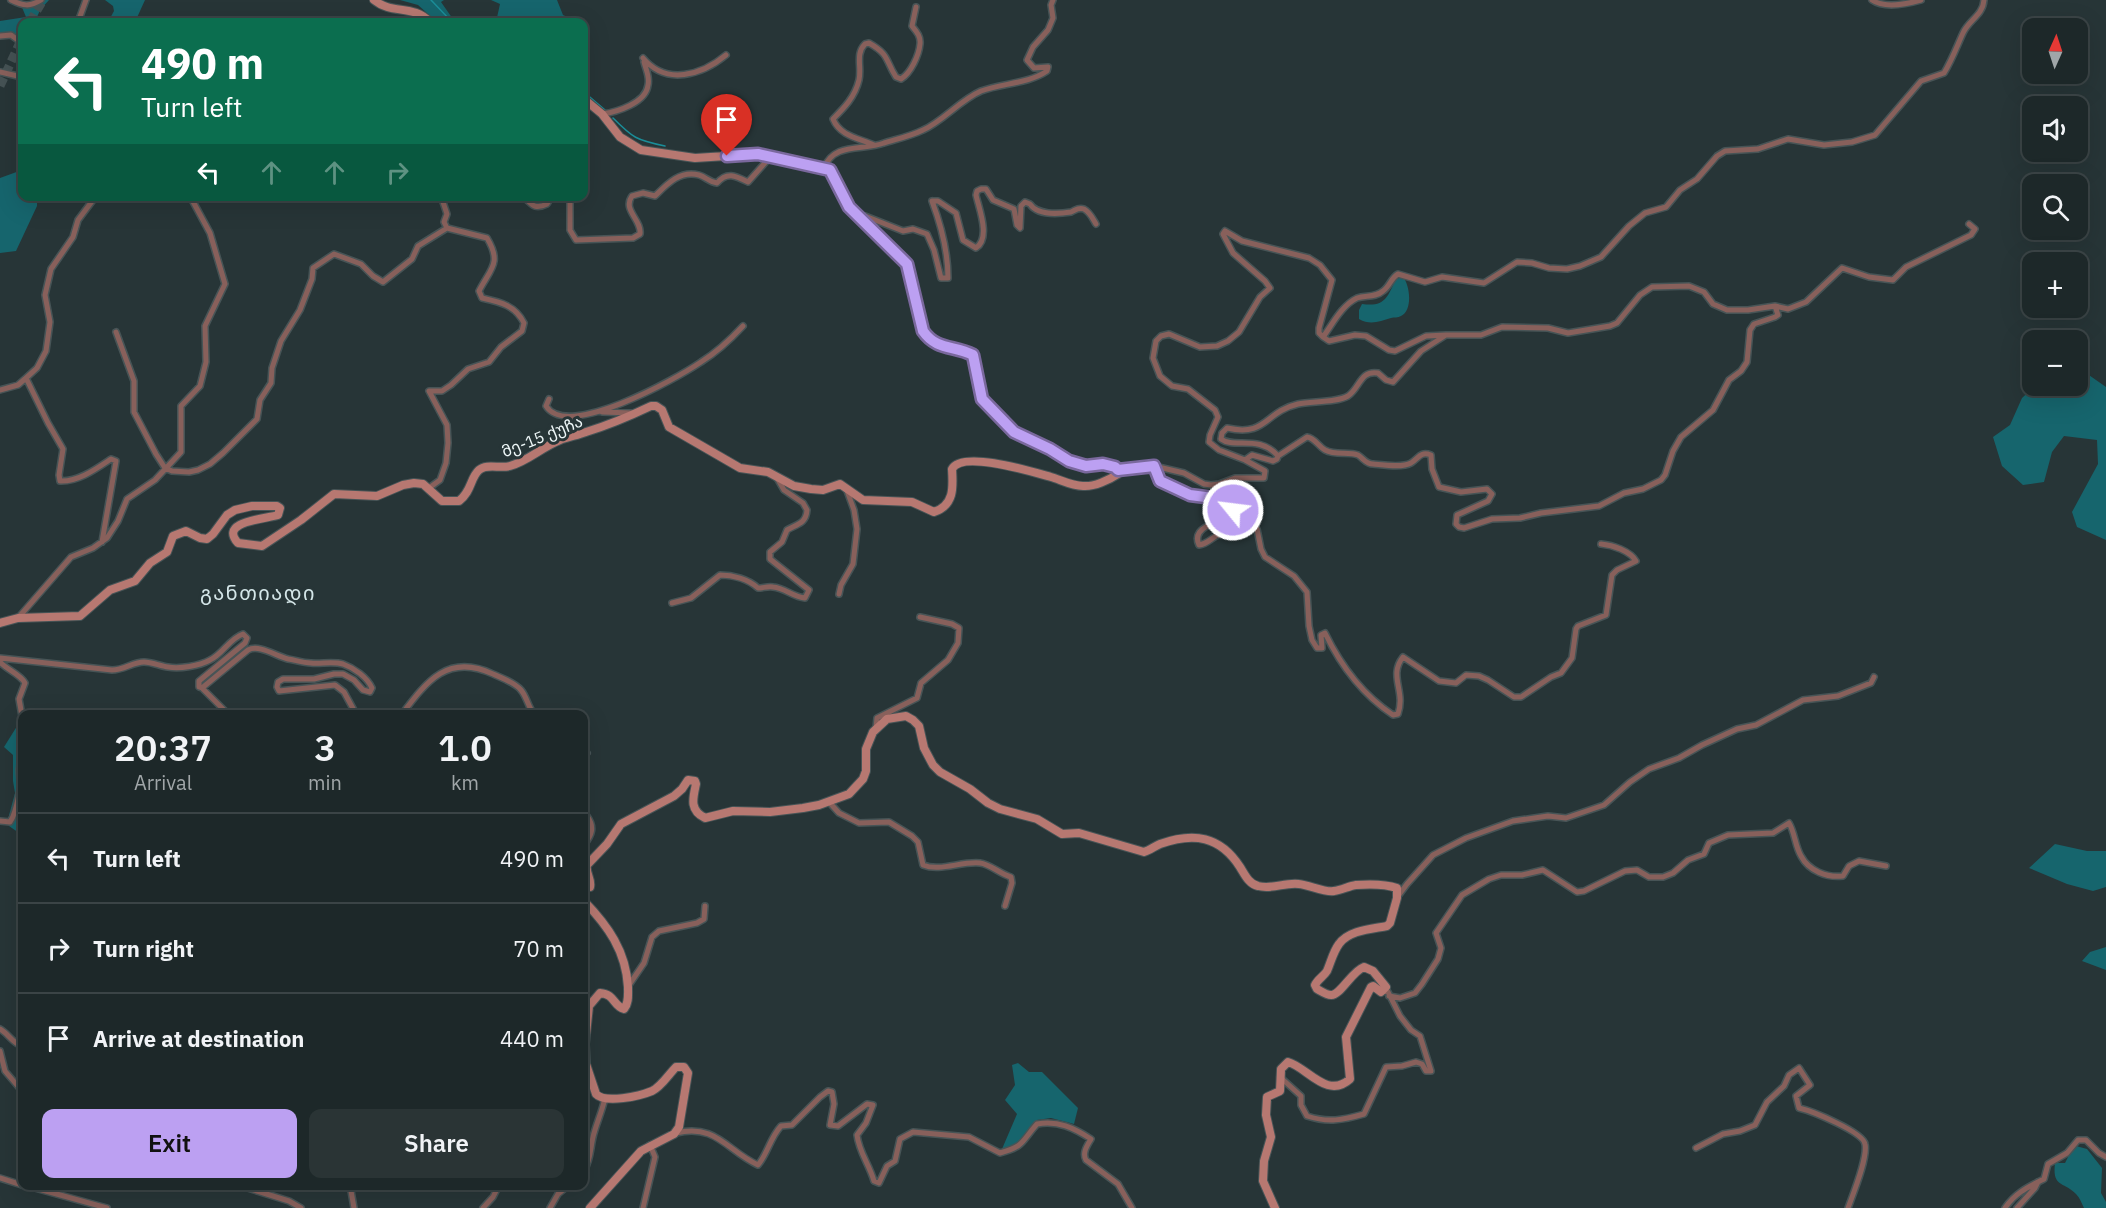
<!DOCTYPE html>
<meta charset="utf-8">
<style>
:root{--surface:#1d2829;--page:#2a3435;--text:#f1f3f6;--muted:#a0a6a8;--line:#3b4446;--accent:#bca0f2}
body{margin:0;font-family:"IBM Plex Sans","Noto Sans Georgian",sans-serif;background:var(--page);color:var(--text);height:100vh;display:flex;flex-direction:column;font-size:22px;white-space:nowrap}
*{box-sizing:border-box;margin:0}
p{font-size:20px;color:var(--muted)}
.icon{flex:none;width:33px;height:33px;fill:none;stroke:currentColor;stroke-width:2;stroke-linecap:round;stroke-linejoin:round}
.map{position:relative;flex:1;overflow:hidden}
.panel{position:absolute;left:18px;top:710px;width:570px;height:480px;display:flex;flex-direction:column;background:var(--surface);border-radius:12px;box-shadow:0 6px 24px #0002,0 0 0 2px var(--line)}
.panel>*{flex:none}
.guide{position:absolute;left:18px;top:18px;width:570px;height:183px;border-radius:12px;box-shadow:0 6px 24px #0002,0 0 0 2px var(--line);background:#0b6e4f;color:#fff;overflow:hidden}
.needle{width:39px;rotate:3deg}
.buttons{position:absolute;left:2022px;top:18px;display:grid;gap:12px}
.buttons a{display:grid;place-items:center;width:66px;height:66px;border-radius:12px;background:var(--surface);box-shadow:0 6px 24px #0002,0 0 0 2px var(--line);font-size:30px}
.pin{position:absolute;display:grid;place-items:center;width:51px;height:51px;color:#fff;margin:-62px -26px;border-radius:50% 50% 50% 0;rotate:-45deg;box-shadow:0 0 6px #0007}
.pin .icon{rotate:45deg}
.me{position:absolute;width:66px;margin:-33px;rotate:299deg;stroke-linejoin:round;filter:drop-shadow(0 0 4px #0008)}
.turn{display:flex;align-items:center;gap:21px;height:126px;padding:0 24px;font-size:27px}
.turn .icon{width:78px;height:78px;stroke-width:2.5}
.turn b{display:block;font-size:42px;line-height:51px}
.lanes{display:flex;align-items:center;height:57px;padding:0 24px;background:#0003;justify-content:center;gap:30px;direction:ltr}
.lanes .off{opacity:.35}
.eta{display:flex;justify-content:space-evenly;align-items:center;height:102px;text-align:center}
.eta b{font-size:36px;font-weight:600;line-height:42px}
.action{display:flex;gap:12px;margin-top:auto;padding:12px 24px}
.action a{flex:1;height:69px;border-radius:12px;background:var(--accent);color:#111;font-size:24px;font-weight:600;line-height:69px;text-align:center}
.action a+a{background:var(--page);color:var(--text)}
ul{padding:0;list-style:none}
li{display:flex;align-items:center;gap:18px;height:90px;padding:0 24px;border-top:2px solid var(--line)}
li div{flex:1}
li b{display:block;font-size:22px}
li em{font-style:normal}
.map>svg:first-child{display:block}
.green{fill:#16656d}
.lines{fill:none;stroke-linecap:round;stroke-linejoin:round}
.stream{stroke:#1b8d98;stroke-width:1.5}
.highway-tunnel{stroke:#455254;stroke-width:9;stroke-dasharray:9 4.5;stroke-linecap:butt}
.street-casing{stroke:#475456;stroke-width:8}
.secondary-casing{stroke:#475456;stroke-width:10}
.street{stroke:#88605b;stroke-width:5}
.secondary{stroke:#b77871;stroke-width:8}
.route-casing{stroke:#7a689d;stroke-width:15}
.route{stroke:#bca0f2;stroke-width:10}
.labels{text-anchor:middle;stroke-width:6;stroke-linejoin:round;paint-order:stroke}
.street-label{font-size:16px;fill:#eef7f8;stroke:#273537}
.quarter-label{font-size:20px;letter-spacing:1.5px;fill:#d4e6e8;stroke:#273537}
</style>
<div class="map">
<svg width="2106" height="1208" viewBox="0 0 2106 1208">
<rect width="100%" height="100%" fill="#273537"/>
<!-- green -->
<path class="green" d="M41 0H49L40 10 35 22H22L20 39 0 36V21L26 17 21 5Z
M105 0H145L135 22H108L114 11 113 6Z
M400 0H444L441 2 455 22H437L418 5Z
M491 0H557L563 15 578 22H496L500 4Z
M22 170V196L37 197V206L16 251 0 253V178Z
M1403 277C1410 285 1413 310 1401 316 1398 318 1394 317 1391 318 1380 321 1371 326 1359 319V310L1362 304C1385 307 1387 298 1396 279Z
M2078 350 2086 373 2106 387V540L2077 527 2072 512 2098 464 2097 440 2064 436 2052 452 2044 482 2023 485 2002 466 1993 437 2010 425 2022 398 2035 386H2078Z
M19 723 22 726V835L9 826 8 819 15 793 13 781V755L4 747Z
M2055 844 2087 851H2106V887L2093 891 2067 884 2029 868Z
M2106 947V970L2082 961 2090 952Z
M1018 1063 1029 1072H1042L1078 1108 1074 1124 1051 1118 1037 1120C1026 1137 1024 1147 1002 1149L1017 1114 1005 1100 1015 1085 1012 1065Z
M2076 1146 2087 1149 2102 1168 2101 1193 2106 1202V1208H2084C2082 1204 2080 1198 2076 1194 2064 1181 2052 1188 2055 1163H2065L2072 1149Z"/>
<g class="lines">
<!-- stream -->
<path class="stream" d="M431 0 452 22
M584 92 605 110
M613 118C633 138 636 140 665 146"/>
<!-- highway-tunnel -->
<path class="highway-tunnel" d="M30 22 43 0
M0 86 22 38"/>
<!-- street casing -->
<g class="street-casing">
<path id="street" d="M11 0C23 6 30 7 41 0
M1872 0C1885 9 1907 4 1921 0
M78 22 86 0
M0 36 11 35 22 43
M643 58C666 86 702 75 726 55
M0 72 22 77
M602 114C617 112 646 103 648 85 650 77 646 70 644 62
M874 145C858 138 840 136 833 119 844 108 855 97 859 80 862 67 855 54 865 44L869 43C890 55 885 60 896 77L901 79C911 73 919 55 920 44 921 36 916 31 912 26L916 7
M824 168C834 142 862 151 884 143 897 139 911 136 923 130 942 122 960 100 981 91 1002 83 1028 84 1047 71L1048 67 1034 68 1027 60 1033 47 1048 30 1053 18 1051 5 1053 0
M523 196C532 205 535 210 547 204L552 196
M570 196V230L576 240 633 238 640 234C642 220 622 210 632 196L643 193 655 196C667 184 680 170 699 175 706 177 709 182 717 183 727 171 736 176 748 182L771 156
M932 201H938L956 213 963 240 976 248C991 238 979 209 976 195L977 191 981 189H986L993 200 1014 209 1017 225 1020 228 1021 206 1025 202 1030 204C1037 215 1058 214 1071 212 1076 210 1078 207 1084 209 1090 212 1093 219 1096 224
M860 218 865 216 903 231 913 229 927 234 934 250 941 278H948C948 252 941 225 932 201
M1225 231 1223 234 1233 253 1265 281 1270 288 1260 297 1239 332 1228 341 1217 346 1200 347 1169 334 1161 336 1156 341 1153 358 1160 376 1172 386 1188 389 1215 410 1218 417 1210 435 1209 442 1219 450 1245 460
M1225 231 1242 241 1309 258 1320 265 1332 280 1319 328V333L1323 337
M116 332 134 381V412L156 454 165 468 172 471 189 472 198 470 210 464 223 453 257 419 260 400 271 383 272 368 281 341 300 310 312 279 313 268 334 254 361 264 373 276 383 282 412 259 418 246 447 228
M1446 335H1481L1502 327 1548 328 1568 333 1610 326 1617 323 1640 295 1652 287 1689 286 1704 292 1713 304 1727 310H1748L1775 306 1788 309 1806 302 1842 268 1869 277 1893 280 1906 267 1971 235 1975 229 1969 224
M26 378 48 423 63 449 59 475 60 481C78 482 96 469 111 459L116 461 102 542
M0 390 18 385 26 378 37 368 46 351 50 322 45 295 51 269 73 237 78 220 96 196
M549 399 546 406C567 440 676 379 701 362 717 352 730 340 743 326
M602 412 632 413
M1278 456 1307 437C1315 438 1318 446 1325 450 1336 456 1348 451 1358 455 1364 459 1366 464 1373 464 1384 465 1402 468 1411 463 1419 458 1420 451 1431 455L1432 469 1439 487 1461 492 1487 489 1492 494 1488 501 1457 515 1456 524 1459 527 1464 528 1492 519 1520 518 1541 513 1599 506 1624 493 1643 489 1661 480 1665 475 1673 451 1681 437 1713 410 1729 380 1741 371 1747 362 1750 330 1754 324 1775 317 1778 315 1775 306
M1154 466 1160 481C1169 486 1178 491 1188 494 1201 498 1220 493 1231 503L1234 510 1228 519C1216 522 1191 528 1199 545 1208 544 1212 537 1220 534 1229 531 1249 525 1257 529L1261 549 1265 557 1294 576 1307 592 1309 626 1312 640 1317 648H1322L1321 635 1325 633C1341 666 1363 695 1393 715L1398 714C1406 691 1388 676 1403 657L1439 681 1456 683 1466 675 1479 676 1488 680 1514 697H1521L1551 677 1561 673 1572 658 1576 629 1578 626 1606 615 1612 575 1617 570 1636 561C1630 551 1613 545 1601 544
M1118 470 1154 466 1184 473 1204 484 1211 485 1219 484 1235 478H1264L1265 471 1245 460 1252 455 1273 461 1277 459 1278 456C1259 434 1234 449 1221 439L1222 433 1227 428C1267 437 1264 412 1298 404 1311 401 1336 403 1348 396 1360 388 1360 370 1378 373L1386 380 1393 382 1421 351 1446 335 1426 336 1395 351 1389 350 1366 336 1355 335 1329 341 1323 337C1332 325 1342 305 1357 298 1366 295 1375 298 1383 291 1390 286 1391 278 1398 274L1425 282 1442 277 1484 283 1517 262 1532 263 1549 268 1567 269 1580 266 1601 257 1629 226 1645 213 1666 207 1680 190 1697 179 1717 156 1725 151 1758 149 1788 139 1824 145 1852 142 1875 135 1921 81 1944 73C1952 60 1957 46 1963 33 1969 20 1983 15 1984 0
M429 488 440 480 446 463 448 443 447 425 429 391H442L451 385 468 369 489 362 501 347 522 331 524 323C515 305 500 302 482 298L479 291C491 268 502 263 487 238L447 228 444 222 447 214 442 199 438 196
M839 594 841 585 853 564 857 529 854 510 846 488
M672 603 691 598 720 575C733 575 748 579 758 588 763 588 768 586 773 587 785 588 793 597 805 598L809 590 770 559V552L782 542 787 530C797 524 806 524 807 510L803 503 784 490 777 478
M18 618 71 557 93 548 107 538 118 521 127 499 155 480 181 452V406L200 386 206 362 205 326 225 284 210 233 190 196
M0 658 112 670C124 670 133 662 144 662 152 662 160 666 168 667 180 669 199 666 210 660 223 654 229 639 243 634L247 638 245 643 199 681V687L202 688 248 650C259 644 276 656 288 659 295 660 303 663 311 663 321 664 333 661 343 664 354 668 367 677 372 688L370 692 363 690 354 680 343 674H334L314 679H283L278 682 277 687 279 691 335 685 344 692 356 714
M0 662C7 670 20 674 25 683L19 699 22 716
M202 688 228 714
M402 714C427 681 448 653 493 674 502 678 514 682 521 690 527 697 528 707 534 714
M876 728 877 718 917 698 921 683 948 660 958 643 959 628 952 624 920 617
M584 750 587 753 584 756
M829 802 839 813 859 823 889 822 912 836 918 842 923 865C940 872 961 861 980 863 990 864 1000 874 1011 877L1012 883 1005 906
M584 814 587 816C595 827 592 835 584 845
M0 821 10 822C16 814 18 799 20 789 22 779 16 771 22 760
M1398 896 1407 884 1433 855 1466 838 1513 821 1548 816 1566 818 1604 805 1630 782 1649 769 1679 758 1702 745 1737 729 1756 725 1803 700 1838 696 1871 683 1874 677
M629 985 644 963 652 937 659 931 697 923 704 919 705 906
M22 992 20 997 22 1002
M1389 996 1400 998 1415 993 1422 984 1438 959 1441 948 1436 933 1462 895 1489 879 1501 875H1522L1543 870 1577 892 1584 891 1625 871 1637 870 1649 877H1663L1673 873 1688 860 1704 854 1709 843 1728 835 1773 833 1789 823C1795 833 1795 846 1801 856 1809 871 1827 878 1843 876L1849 866 1859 861 1886 866
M0 1029C9 1034 12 1043 22 1046
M0 1051 5 1071 22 1091
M1280 1077 1301 1096V1105L1307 1116C1328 1123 1343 1120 1364 1114L1386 1067 1402 1066 1416 1062 1422 1064 1426 1071H1431L1420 1036 1411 1030 1400 1016 1388 992 1384 991
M676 1133C716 1123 727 1151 758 1165 768 1153 770 1138 781 1126L792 1125 820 1097 828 1091 832 1092 834 1104 830 1125 838 1126 867 1104 873 1105 866 1123 857 1135C859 1152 869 1164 874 1181L879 1183 887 1166 895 1161 900 1139 913 1132 969 1137 1000 1153C1025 1146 1021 1142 1037 1124 1058 1120 1074 1128 1091 1139 1087 1146 1082 1153 1086 1160L1118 1184 1132 1208
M1696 1148 1723 1134 1740 1131 1755 1125 1767 1102 1784 1086 1789 1075 1799 1068 1810 1085 1796 1096 1799 1108C1812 1111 1863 1132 1865 1144 1868 1158 1853 1194 1848 1208
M584 1171C591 1159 590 1150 593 1137 596 1124 602 1112 605 1098
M0 1178 22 1185
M24 1185 107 1208
M238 1185 289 1201 301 1208
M350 1185 354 1208
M483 1208 493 1197 499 1185
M550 1208 558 1194 569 1185
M643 1208 655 1157 650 1145
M2005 1208C2015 1193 2028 1187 2044 1179L2048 1164 2067 1153 2078 1140H2086L2099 1153 2106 1157
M2017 1208 2035 1188 2038 1182"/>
</g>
<!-- secondary casing -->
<g class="secondary-casing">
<path id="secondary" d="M374 0C392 15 413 4 430 22
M0 623 18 618 80 616 110 590 135 581 150 563 167 552 173 536 186 531 200 538 207 539 213 534 227 515 235 510 252 506H277L280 508 278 515C266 519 218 521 238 543L262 546 301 520 334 494 377 496 403 485 414 483 423 484 442 501H459C472 491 470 478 479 470 487 463 500 469 510 466 528 461 542 447 560 440 568 437 578 435 586 432 609 425 630 416 651 406H656L662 410 669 427 740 468 768 472 794 486 811 489 823 490 840 484 863 500 912 502 934 512C955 505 953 486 952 469 962 450 1033 472 1051 477 1061 480 1072 486 1083 486 1094 487 1109 480 1118 474V470L1115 467 1103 464 1086 466 1069 461 1050 449 1014 432 982 399 973 355 935 344 928 339 921 325 907 264 850 207 833 176 828 169 758 154 695 158 641 150 620 137 602 114 584 99
M584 886 590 887C592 879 585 873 587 865L607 844 621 824 674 796 682 789 688 780 695 781 696 784C693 798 689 810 705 818L733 811 770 812 803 808 819 805 849 794 863 779 866 771V749L873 732 887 719 906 716 913 720 919 726 924 748 933 765 940 772 970 789 988 803 1000 809 1037 819 1062 834 1079 833 1144 852C1150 850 1155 846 1160 844 1194 832 1220 836 1240 867 1245 875 1249 884 1258 886 1272 890 1285 882 1299 884 1309 885 1326 893 1334 891 1342 890 1349 886 1356 885 1369 884 1385 884 1397 888V898L1390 923 1387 926C1372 929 1349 930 1339 944 1333 952 1331 962 1327 971 1324 976 1318 979 1315 985L1317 989C1321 991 1326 995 1331 995 1340 996 1352 971 1364 967L1373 971 1386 987 1381 992 1373 986 1371 987 1346 1037 1350 1079C1327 1100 1307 1067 1288 1062L1281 1069 1280 1091 1267 1097 1266 1115 1271 1137 1264 1161 1263 1181 1275 1208
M584 901C608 926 626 951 628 987 628 995 629 1003 624 1009 613 1006 615 994 600 993L589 1006 585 1044 586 1064 596 1094C605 1104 640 1096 652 1091 661 1087 669 1074 676 1067H684L688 1073 679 1127 674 1134 641 1151 590 1208"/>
</g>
<!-- street -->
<use href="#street" class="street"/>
<!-- secondary -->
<use href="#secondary" class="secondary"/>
</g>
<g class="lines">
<!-- route casing -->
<g class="route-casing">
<path id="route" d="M727 156 758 154 830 170 849 207 907 264 923 331C937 351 954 345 973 355L982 399 1014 432 1050 449 1069 461 1086 466 1103 464 1115 467 1118 470 1154 466 1160 481 1190 495 1228 500 1233 510"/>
</g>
<!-- route -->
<use href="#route" class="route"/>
</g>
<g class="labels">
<!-- street labels -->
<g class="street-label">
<text transform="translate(542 436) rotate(-22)" y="6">მე-15 ქუჩა</text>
</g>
<!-- quarter labels -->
<g class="quarter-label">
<text x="258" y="600">განთიადი</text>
</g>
</g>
</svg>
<div class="buttons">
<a><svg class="needle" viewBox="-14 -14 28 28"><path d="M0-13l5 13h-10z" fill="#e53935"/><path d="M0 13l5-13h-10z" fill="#a0a6a8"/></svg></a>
<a><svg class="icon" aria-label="sound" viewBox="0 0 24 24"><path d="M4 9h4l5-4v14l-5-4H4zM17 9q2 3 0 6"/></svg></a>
<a><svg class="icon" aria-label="search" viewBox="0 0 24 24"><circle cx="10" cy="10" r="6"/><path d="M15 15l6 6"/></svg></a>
<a>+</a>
<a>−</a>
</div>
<div class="pin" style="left:727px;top:156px;background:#d93025"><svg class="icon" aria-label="arrive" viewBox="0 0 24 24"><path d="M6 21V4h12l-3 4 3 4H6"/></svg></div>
<svg class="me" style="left:1233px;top:510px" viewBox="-20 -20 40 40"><circle r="17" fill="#bca0f2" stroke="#fff" stroke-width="3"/><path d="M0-11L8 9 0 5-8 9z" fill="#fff"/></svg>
<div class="guide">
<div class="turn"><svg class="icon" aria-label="left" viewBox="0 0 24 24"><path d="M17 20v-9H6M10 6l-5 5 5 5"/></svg><div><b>490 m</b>Turn left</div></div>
<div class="lanes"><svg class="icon" aria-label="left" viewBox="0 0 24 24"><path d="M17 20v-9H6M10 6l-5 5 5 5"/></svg><svg class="icon off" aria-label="ahead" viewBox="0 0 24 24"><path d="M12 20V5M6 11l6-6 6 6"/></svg><svg class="icon off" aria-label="ahead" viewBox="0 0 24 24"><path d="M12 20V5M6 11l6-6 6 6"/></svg><svg class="icon off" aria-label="right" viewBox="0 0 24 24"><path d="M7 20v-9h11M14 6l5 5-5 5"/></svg></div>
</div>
<section class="panel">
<div class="eta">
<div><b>20:37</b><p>Arrival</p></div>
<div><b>3</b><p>min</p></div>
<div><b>1.0</b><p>km</p></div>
</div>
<ul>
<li><svg class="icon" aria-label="left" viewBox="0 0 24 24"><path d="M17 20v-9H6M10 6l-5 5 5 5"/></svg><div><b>Turn left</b></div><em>490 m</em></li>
<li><svg class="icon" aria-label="right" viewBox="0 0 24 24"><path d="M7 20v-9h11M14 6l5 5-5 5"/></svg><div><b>Turn right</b></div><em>70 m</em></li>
<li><svg class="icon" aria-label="arrive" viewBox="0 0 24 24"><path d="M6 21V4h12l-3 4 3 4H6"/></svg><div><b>Arrive at destination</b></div><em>440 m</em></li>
</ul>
<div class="action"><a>Exit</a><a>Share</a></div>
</section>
</div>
